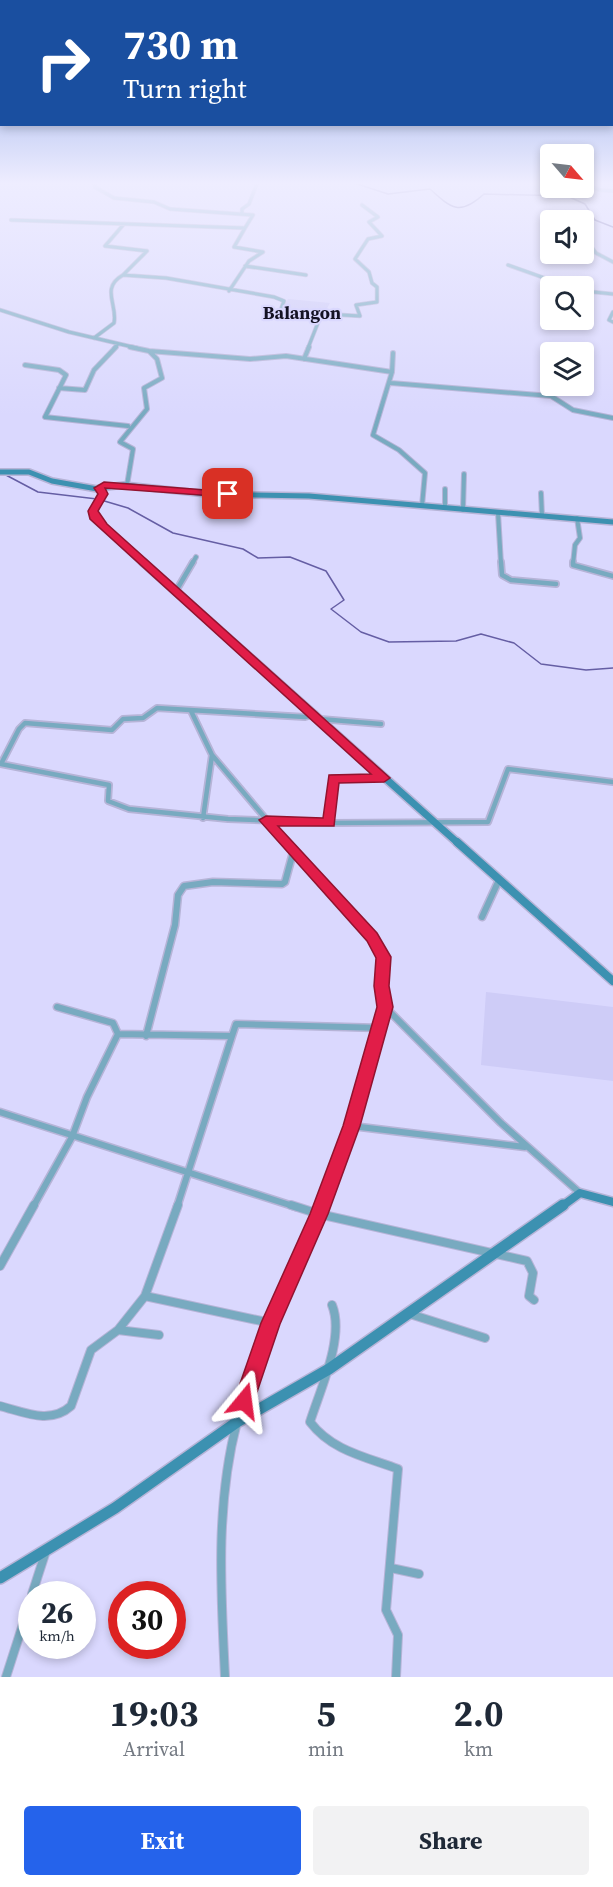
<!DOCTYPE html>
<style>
:root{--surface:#fff;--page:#f2f2f3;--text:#1f2937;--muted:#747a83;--accent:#2563eb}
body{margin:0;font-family:"Source Serif 4",serif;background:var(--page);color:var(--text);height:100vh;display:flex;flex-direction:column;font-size:22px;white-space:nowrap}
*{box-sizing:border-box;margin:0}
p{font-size:20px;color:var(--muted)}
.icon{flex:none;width:33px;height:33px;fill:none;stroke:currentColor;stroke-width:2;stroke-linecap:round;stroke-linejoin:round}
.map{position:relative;height:1677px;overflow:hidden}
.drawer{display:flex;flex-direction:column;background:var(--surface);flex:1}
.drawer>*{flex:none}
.guide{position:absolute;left:0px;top:0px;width:614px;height:126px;box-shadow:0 3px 9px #0003;background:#1a4fa0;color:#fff;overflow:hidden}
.needle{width:39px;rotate:118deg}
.buttons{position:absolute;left:540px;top:144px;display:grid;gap:12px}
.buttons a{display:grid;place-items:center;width:54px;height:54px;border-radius:6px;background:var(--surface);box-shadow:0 3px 9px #0003;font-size:30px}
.speed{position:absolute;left:18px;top:1581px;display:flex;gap:12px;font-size:30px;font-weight:700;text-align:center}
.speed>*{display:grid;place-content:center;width:78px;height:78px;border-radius:50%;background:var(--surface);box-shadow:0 3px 9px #0003;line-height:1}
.speed small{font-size:15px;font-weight:400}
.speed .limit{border:9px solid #d22;background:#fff;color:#111}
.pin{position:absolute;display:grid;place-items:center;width:51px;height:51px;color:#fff;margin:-26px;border-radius:12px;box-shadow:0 3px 9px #0006}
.me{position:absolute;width:66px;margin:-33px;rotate:16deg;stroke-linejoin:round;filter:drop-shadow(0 0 4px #0008)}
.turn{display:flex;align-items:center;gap:21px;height:126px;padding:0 24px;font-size:27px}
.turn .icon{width:78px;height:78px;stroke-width:2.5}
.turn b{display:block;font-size:42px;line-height:51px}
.eta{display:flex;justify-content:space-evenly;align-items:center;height:102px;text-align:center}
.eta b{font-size:36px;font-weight:700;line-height:42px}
.action{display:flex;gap:12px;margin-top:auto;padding:12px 24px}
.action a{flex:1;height:69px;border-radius:6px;background:var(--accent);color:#fff;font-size:24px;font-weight:700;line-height:69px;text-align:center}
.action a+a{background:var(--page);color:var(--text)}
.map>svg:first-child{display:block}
.built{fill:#ceccf7}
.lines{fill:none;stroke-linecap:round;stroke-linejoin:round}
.stream{stroke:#655ea4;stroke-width:1.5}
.street-far4-casing{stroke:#b6b4d7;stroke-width:4.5}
.street-far3-casing{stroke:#b6b4d7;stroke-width:6}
.street-far2-casing{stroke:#b6b4d7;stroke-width:8}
.street-far1-casing{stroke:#b6b4d7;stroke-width:9}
.street-casing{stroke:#b6b4d7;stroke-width:10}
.secondary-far3-casing{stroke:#b6b4d7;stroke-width:8}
.secondary-far2-casing{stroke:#b6b4d7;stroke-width:10}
.secondary-far1-casing{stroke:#b6b4d7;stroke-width:11}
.secondary-casing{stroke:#b6b4d7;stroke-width:14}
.street-far4{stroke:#78aac0;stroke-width:3}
.street-far3{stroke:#78aac0;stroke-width:4}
.street-far2{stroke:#78aac0;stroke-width:4.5}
.street-far1{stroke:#78aac0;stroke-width:6}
.street{stroke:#78aac0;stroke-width:8}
.secondary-far3{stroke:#3c91b1;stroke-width:5}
.secondary-far2{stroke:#3c91b1;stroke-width:7}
.secondary-far1{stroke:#3c91b1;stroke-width:8}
.secondary{stroke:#3c91b1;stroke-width:11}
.route{fill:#e11d48;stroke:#92132f;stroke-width:1.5}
.labels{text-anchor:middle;stroke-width:4.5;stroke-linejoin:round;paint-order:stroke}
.far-quarter-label{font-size:18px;font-weight:bold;fill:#141223;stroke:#dad8fe}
</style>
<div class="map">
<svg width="613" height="1677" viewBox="0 0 613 1677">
<rect width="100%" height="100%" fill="#dad8fe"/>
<!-- built -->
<path class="built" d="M288 299 330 303 324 314 282 309Z
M486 992 613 1007V1081L481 1065Z"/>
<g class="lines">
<!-- stream -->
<path class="stream" d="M348 181 388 194 430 189C452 209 460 216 484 194L567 196 585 204 595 220 613 227
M4 474 38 492 97 499
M101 500 128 508 173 533 243 549 258 558 290 557 326 571 344 600 331 609 361 632 389 642 456 641 481 634 514 643 541 664 586 670 613 668"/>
<!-- street-far4 casing -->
<g class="street-far4-casing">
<path id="street-far4" d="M584 183 600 190 613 191
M242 214V209L249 204 258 181
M11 220 245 228 253 215 170 209 154 202 114 198 95 187 94 181
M124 224 105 246 147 251
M584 237 596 253 613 262
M147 251 123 275 166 278 274 297 284 301 281 309 291 312 360 316 356 305 377 302V287L372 283 369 272 355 259 368 239 382 236 369 222 378 217 362 205
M508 265 567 286
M245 266 306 275
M229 291 249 261 263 252 234 247 245 228
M584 291 613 294
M0 310 69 332 137 348
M613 312 609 320 613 322
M94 338 114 323C118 305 100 288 123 275
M114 348 118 344
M308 348 321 315"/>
</g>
<!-- street-far3 casing -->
<g class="street-far3-casing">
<path id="street-far3" d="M130 347 149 351 250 359 286 356 392 372 373 435 399 450 425 473 422 506
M304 359 309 347
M25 365 59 370 66 375 45 417 128 426
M392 372 393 353
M391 383 551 396 573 410 613 418
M59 388 85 390 94 370 116 347
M127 485 133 449 120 442 147 409 144 388 162 378 157 359 150 352
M445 489V508
M541 493 542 516
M463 510 464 474
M498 513 501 564
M192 564 196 557
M573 564 575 545 580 538 577 518"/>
</g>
<!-- street-far2 casing -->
<g class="street-far2-casing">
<path id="street-far2" d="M501 562 502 575 511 580 556 584
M573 562V565L613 576
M176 591 193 562
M191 711 212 755 287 844
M315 714 305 717 157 708 143 718 123 719 112 730 25 723 19 729 1 764 109 785 108 801 129 809 228 819 329 823 333 778H384
M320 719 381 724
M203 818 212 755
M329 823 488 822 508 769 613 782"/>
</g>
<!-- street-far1 casing -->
<g class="street-far1-casing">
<path id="street-far1" d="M285 842 356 918 384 957 382 986 385 1007 362 1094 322 1207
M482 917 499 880
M57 1007 113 1023 118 1034 232 1036 236 1024 381 1028
M385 1007 501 1123 580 1193
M146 1036 175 925 178 895 184 886 213 882 282 884 285 882 294 849
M0 1112 296 1207
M352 1126 525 1147
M33 1207 72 1137 87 1097 118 1034
M177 1207 232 1036"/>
</g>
<!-- street casing -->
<g class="street-casing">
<path id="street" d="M291 1205 319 1214 527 1261 533 1273 529 1296 534 1300
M0 1266 34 1205
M145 1296 271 1323
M332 1305C345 1337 320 1390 310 1422 332 1451 366 1457 398 1469L386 1610 398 1635 396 1677
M410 1314 485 1338
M118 1330 159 1335
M0 1406C24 1412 50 1425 71 1406L91 1350 118 1330 145 1296 178 1205
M391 1568 419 1574
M32 1594 45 1554
M6 1677 32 1596
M225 1677C221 1592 215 1506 237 1422 257 1346 296 1278 322 1205"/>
</g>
<!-- secondary-far3 casing -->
<g class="secondary-far3-casing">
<path id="secondary-far3" d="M0 472H29L52 481 103 490 93 511 94 517 144 564
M99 488 124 485 207 494 309 496 613 522"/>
</g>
<!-- secondary-far2 casing -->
<g class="secondary-far2-casing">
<path id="secondary-far2" d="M143 562 459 844"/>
</g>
<!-- secondary-far1 casing -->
<g class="secondary-far1-casing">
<path id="secondary-far1" d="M457 842 613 981
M561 1207 580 1193 613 1202"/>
</g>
<!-- secondary casing -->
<g class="secondary-casing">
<path id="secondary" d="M0 1578 115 1508 237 1422 329 1369 563 1205"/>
</g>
<!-- street-far4 -->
<use href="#street-far4" class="street-far4"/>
<!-- street-far3 -->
<use href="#street-far3" class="street-far3"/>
<!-- street-far2 -->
<use href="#street-far2" class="street-far2"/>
<!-- street-far1 -->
<use href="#street-far1" class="street-far1"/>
<!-- street -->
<use href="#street" class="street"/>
<!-- secondary-far3 -->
<use href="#secondary-far3" class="secondary-far3"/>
<!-- secondary-far2 -->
<use href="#secondary-far2" class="secondary-far2"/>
<!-- secondary-far1 -->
<use href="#secondary-far1" class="secondary-far1"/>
<!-- secondary -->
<use href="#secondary" class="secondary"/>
</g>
<!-- sky -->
<linearGradient id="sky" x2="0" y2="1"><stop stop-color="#819ee3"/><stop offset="0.44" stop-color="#eeedff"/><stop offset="1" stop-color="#eeedff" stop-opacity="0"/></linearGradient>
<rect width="613" height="416" fill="url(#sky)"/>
<!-- route -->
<path class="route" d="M104 482 231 492 233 494 228 497 105 488 108 494 98 511 107 524 390 778 384 782 339 783 334 826H278L377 933 391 957 389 986 393 1007 360 1126 328 1214 280 1324 254 1401 251 1408 244 1411 237 1408 234 1401 261 1323 310 1214 343 1126 377 1007 374 986 376 958 367 941 259 820 266 816 323 818 329 775 371 774 90 519 88 511 98 494 94 488Z"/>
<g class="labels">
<!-- far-quarter labels -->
<g class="far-quarter-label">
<text x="302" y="319">Balangon</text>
</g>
</g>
</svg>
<div class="buttons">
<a><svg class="needle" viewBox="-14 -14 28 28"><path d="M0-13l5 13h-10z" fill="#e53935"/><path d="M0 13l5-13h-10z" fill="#747a83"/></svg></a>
<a><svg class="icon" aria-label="sound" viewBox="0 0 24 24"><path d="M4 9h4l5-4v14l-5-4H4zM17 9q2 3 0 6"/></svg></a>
<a><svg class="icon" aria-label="search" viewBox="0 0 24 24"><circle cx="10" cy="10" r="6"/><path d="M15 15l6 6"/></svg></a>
<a><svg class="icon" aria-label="layers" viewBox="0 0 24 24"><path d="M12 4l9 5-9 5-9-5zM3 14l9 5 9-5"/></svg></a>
</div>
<div class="speed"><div>26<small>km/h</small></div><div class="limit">30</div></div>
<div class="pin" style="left:228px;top:494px;background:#d93025"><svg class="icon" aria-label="arrive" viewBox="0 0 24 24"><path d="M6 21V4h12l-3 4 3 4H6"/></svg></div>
<svg class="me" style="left:244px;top:1401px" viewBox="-20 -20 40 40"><path d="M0-17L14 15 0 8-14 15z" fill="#e11d48" stroke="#fff" stroke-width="4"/></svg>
<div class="guide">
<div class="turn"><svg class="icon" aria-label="right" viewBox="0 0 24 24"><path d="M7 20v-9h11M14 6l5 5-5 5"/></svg><div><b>730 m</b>Turn right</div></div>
</div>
</div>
<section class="drawer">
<div class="eta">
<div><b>19:03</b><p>Arrival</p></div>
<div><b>5</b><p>min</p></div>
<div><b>2.0</b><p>km</p></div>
</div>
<div class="action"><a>Exit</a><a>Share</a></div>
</section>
